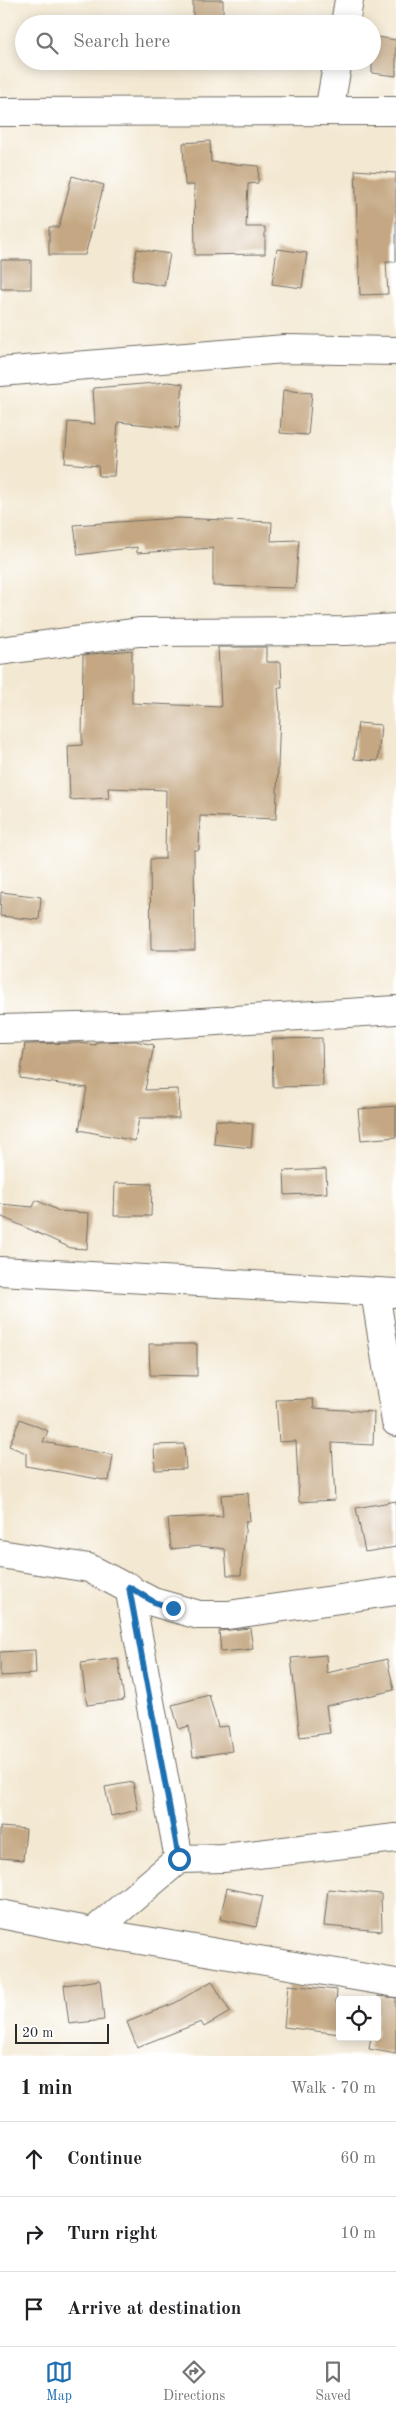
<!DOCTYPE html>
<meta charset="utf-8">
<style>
:root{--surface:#fff;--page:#f6f6f6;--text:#202124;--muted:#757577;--line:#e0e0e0;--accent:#1f6fb2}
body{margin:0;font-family:"Old Standard TT",serif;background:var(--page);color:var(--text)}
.controls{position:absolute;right:15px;bottom:15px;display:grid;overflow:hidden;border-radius:5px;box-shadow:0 2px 12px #0003}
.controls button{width:45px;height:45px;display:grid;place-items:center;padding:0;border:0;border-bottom:1px solid var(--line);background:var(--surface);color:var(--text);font:25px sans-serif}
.scale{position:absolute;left:15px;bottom:12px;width:94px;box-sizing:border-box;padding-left:5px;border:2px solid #2b2b2b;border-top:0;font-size:14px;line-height:18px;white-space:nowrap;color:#2b2b2b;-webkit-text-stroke:4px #fff;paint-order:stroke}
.stop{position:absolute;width:15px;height:15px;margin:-11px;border:4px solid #1f6fb2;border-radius:50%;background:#fff}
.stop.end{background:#1f6fb2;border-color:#fff;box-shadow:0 1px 5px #0008}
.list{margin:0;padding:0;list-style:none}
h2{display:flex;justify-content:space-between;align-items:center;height:65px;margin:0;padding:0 20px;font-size:21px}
h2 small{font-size:16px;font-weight:400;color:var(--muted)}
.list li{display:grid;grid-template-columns:32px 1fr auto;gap:15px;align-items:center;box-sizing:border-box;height:75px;padding:0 20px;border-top:1px solid var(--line)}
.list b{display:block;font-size:19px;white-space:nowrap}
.list em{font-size:16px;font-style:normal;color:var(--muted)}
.icon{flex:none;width:28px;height:28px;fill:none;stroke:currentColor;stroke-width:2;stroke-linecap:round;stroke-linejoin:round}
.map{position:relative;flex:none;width:396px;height:2056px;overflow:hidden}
.search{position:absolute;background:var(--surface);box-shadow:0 2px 12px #0003;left:15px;right:15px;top:15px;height:55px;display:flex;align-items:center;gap:12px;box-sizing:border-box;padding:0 18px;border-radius:28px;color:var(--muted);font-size:19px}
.sheet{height:290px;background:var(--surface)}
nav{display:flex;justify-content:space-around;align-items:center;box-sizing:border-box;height:70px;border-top:1px solid var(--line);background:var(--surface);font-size:14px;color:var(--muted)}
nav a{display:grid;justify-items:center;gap:2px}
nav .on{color:var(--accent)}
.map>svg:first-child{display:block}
.building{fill:#c5a883}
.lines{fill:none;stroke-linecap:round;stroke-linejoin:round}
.minor-casing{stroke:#716d65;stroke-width:30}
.minor{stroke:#fff;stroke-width:28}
.route{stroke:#1f6fb2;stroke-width:6}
</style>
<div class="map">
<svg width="396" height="2056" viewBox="0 0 396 2056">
<rect width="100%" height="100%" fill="#fff"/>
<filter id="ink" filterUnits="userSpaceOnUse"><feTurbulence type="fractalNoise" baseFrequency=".02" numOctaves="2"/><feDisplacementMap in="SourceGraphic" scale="10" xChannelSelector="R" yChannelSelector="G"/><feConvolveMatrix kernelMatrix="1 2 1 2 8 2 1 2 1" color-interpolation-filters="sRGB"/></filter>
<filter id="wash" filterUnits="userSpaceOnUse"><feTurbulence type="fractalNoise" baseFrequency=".0096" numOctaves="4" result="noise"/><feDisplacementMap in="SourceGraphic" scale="20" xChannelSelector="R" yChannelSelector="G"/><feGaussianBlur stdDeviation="1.12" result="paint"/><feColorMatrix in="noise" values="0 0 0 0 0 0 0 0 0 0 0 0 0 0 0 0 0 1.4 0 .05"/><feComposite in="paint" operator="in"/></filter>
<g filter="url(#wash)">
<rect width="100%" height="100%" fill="#f3e8d1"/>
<g id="blocks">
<path class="building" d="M 193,0 L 223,0 L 223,24 L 193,24 Z
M 372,36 L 396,40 L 396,76 L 372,73 Z
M 210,141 L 211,162 L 259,166 L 258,183 L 248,184 L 246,227 L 265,227 L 265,254 L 195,255 L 194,185 L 185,185 L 183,143 Z
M 355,170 L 396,173 L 396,262 L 386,262 L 388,294 L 360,295 Z
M 72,176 L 104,185 L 85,255 L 49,255 L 49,227 L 59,227 Z
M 137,249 L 170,254 L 164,286 L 132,280 Z
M 277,249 L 307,253 L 302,288 L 272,284 Z
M 1,260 L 31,260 L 31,289 L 1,289 Z
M 168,382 L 183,384 L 179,428 L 118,422 L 114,476 L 99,476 L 98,466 L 65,463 L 68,422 L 95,424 L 93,388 Z
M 283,390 L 312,393 L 308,435 L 280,433 Z
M 177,518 L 272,522 L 271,541 L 299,540 L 295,588 L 213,586 L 213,548 L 137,553 L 137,547 L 78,555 L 74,525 Z
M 218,647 L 266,647 L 266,662 L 281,662 L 282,688 L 278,688 L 280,714 L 276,819 L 200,816 L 199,850 L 194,850 L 195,950 L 151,950 L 150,859 L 165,859 L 166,790 L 108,788 L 109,798 L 70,800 L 68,746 L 82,745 L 83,655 L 132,650 L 132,703 L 221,707 Z
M 358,723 L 381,725 L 378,761 L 354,759 Z
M 1,892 L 41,897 L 39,920 L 0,916 Z
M 322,1038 L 323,1086 L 273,1087 L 272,1039 Z
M 135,1041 L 154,1045 L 145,1090 L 178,1089 L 179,1118 L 139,1118 L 135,1141 L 79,1130 L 87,1088 L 20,1078 L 25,1044 L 79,1043 L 96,1045 L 96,1042 Z
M 396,1106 L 396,1137 L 361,1140 L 358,1109 Z
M 216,1120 L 253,1124 L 251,1148 L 214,1144 Z
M 326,1169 L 327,1193 L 285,1195 L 284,1171 Z
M 115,1183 L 152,1184 L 151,1216 L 114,1216 Z
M 36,1200 L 59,1211 L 89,1213 L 87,1249 L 71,1248 L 0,1216 L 0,1204 L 33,1207 Z
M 149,1344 L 197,1344 L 197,1376 L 150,1375 Z
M 313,1399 L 314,1408 L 374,1412 L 373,1445 L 332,1443 L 335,1500 L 299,1502 L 296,1441 L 279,1442 L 276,1400 Z
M 20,1419 L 48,1431 L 43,1442 L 113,1455 L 109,1481 L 26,1466 L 26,1453 L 9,1446 Z
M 184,1444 L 186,1469 L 155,1470 L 154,1445 Z
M 248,1493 L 250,1521 L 246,1521 L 241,1575 L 227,1575 L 225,1549 L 200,1546 L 171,1549 L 168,1519 L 223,1516 L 221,1495 Z
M 396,1501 L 396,1547 L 365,1552 L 356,1508 Z
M 250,1628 L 253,1649 L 221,1652 L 219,1631 Z
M 35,1650 L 36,1674 L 0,1676 L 0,1652 Z
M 326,1655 L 327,1673 L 387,1659 L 394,1690 L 326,1706 L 330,1733 L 300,1737 L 291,1658 Z
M 118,1658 L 124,1700 L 87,1705 L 81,1663 Z
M 209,1695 L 218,1727 L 228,1726 L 232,1751 L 193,1757 L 189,1726 L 179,1729 L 172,1705 Z
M 133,1782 L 138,1810 L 111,1816 L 105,1787 Z
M 0,1827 L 26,1829 L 23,1860 L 0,1858 Z
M 227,1888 L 263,1896 L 256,1927 L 220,1919 Z
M 328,1889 L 381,1894 L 382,1931 L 324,1926 Z
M 100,1980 L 104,2020 L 69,2024 L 64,1985 Z
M 212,1981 L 230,2012 L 204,2027 L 201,2022 L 137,2047 L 127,2022 L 175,2003 Z
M 288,1985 L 337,1990 L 336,2003 L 340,2003 L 340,2034 L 284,2027 Z
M 378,1996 L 396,1998 L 396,2054 L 369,2049 L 371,2037 L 377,2037 Z"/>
</g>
</g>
<g filter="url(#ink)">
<use href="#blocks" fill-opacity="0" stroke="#716d65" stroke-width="1"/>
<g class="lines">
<defs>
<path id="minor" d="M 345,24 L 349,0
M 329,111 L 338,61
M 0,112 L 396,111
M 0,372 L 285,349 L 396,351
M 0,651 L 139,632 L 346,631 L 396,628
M 0,1029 L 153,1025 L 396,1010
M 0,1271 L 396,1293
M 375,1292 L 396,1422
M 0,1554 L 89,1568 L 153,1602 L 199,1615 L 228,1615 L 396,1591
M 129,1587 L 179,1859
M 0,1914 L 93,1932 L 396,1983
M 93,1932 L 179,1859 L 223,1858 L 396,1838"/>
</defs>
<use href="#minor" class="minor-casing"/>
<use href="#minor" class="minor"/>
</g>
</g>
<g class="lines" filter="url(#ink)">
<path class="route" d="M 173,1608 L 154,1602 L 129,1587 L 179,1859"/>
</g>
</svg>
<div class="controls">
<button><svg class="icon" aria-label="locate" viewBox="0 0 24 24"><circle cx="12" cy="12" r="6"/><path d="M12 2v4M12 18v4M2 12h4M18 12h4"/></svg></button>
</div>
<div class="scale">20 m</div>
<div class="stop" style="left:179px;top:1859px"></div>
<div class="stop end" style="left:173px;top:1608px"></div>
<div class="search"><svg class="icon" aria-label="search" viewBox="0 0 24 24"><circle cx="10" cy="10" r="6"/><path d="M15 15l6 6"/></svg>Search here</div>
</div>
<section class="sheet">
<h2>1 min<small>Walk · 70 m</small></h2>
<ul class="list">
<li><svg class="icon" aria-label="ahead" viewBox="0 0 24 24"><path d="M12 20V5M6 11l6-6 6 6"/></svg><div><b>Continue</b></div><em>60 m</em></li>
<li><svg class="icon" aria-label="right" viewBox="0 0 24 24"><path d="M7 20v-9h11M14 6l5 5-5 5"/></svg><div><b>Turn right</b></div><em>10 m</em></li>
<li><svg class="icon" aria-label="arrive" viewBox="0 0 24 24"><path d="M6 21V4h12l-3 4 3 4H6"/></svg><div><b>Arrive at destination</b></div></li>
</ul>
</section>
<nav>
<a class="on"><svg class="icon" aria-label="map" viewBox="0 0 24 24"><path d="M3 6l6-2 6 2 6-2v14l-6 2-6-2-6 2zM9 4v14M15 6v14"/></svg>Map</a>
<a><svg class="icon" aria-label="directions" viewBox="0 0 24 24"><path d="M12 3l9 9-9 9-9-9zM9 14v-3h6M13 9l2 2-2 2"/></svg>Directions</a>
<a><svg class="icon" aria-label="saved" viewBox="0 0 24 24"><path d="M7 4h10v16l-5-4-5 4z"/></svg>Saved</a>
</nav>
